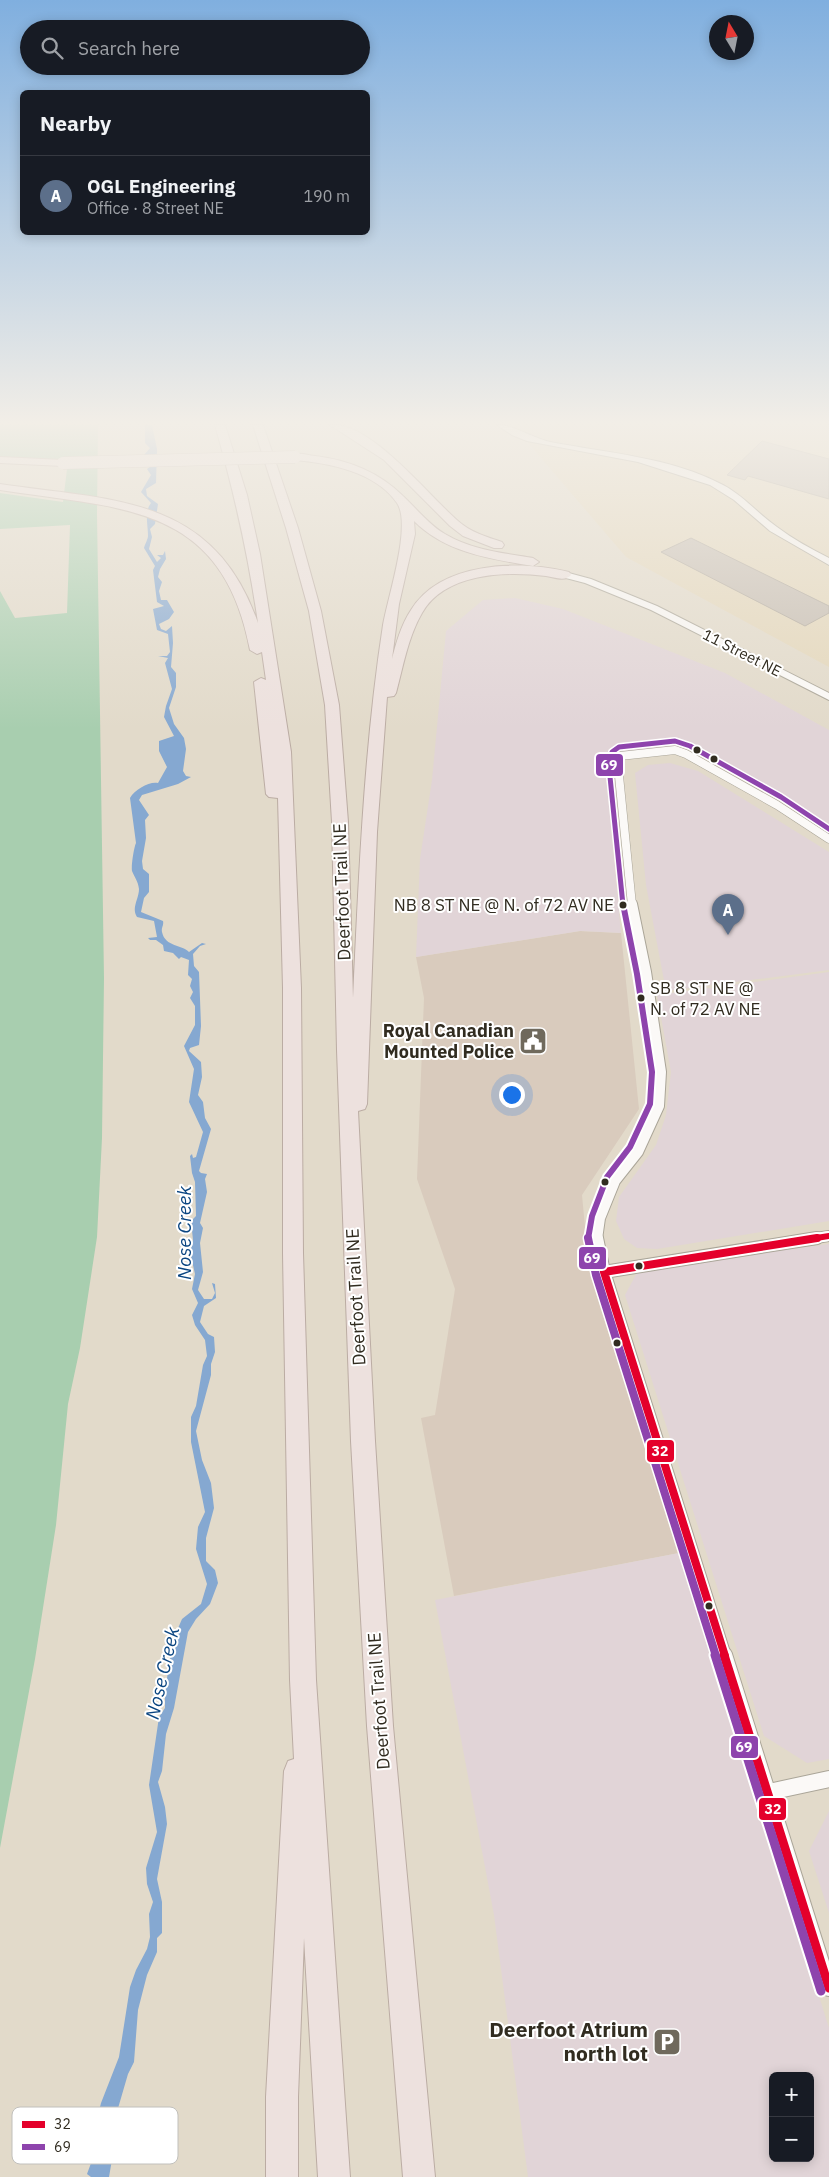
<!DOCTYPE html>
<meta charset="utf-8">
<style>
:root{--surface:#171b24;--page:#20242c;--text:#f1f3f6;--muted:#9ea1a6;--line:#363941;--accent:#0f766e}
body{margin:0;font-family:"IBM Plex Sans",sans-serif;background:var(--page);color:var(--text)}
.controls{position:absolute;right:15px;bottom:15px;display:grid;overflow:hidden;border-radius:8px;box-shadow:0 2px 12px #0003}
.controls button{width:45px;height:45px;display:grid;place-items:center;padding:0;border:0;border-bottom:1px solid var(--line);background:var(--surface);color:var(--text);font:25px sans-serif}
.compass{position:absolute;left:709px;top:15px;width:45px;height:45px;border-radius:50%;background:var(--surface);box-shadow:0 2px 12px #0003;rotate:350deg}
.you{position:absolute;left:511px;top:1094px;width:18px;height:18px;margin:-12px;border:4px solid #fff;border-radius:50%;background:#1a73e8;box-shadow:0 0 0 8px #1a73e833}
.badge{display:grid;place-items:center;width:32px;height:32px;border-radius:50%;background:var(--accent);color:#fff;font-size:16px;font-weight:700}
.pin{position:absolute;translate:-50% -41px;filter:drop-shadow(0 1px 2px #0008)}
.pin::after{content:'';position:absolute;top:26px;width:18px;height:15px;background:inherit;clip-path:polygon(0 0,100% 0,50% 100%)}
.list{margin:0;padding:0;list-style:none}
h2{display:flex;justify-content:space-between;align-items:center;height:65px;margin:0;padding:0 20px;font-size:21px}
h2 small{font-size:16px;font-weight:400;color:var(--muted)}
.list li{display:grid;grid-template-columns:32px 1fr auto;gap:15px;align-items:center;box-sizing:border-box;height:80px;padding:0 20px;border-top:1px solid var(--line)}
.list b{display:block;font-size:19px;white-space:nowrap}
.list p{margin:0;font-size:16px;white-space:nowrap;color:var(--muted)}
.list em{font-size:16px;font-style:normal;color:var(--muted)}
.icon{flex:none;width:28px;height:28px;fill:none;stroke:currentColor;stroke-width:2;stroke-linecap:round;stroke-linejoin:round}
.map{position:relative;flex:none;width:829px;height:2177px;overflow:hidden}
.search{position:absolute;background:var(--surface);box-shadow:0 2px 12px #0003;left:20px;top:20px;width:350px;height:55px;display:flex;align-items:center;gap:12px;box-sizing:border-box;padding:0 18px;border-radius:28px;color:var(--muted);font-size:19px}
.panel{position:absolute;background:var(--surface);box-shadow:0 2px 12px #0003;left:20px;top:90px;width:350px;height:145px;border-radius:8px}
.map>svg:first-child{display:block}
.commercial{fill:#d9cbbd}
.industrial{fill:#e1d4d7;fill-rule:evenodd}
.built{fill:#e4d7bb}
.green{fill:#a8ceaf}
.water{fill:#85a8d1}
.building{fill:#c6bdb2;stroke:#b1a99d}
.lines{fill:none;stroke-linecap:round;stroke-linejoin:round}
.street-far3-casing{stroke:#aaa598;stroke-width:9}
.street-far2-casing{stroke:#aaa598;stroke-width:12}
.street-far1-casing{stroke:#aaa598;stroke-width:14}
.street-casing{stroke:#aaa598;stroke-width:18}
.secondary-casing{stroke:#aaa598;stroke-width:2}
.highway-casing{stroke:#bbaca3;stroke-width:2}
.street-far3{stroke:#fbf9f7;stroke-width:8}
.street-far2{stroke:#fbf9f7;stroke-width:10}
.street-far1{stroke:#fbf9f7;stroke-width:12}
.street{stroke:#fbf9f7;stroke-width:16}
.secondary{fill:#fbf9f7;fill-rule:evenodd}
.highway{fill:#ede1de;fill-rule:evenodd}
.highway-bridge-casing{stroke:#bbaca3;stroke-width:13;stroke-linecap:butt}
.highway-bridge{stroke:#ede1de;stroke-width:12}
.bus-1-far2-casing{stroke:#fff;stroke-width:10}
.bus-1-far1-casing{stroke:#fff;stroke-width:11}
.bus-1-casing{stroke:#fff;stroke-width:13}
.bus-2-far3-casing{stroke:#fff;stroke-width:8}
.bus-2-far2-casing{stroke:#fff;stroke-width:10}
.bus-2-far1-casing{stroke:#fff;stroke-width:11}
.bus-2-casing{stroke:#fff;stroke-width:13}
.bus-1-far2{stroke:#e4002b;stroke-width:6}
.bus-1-far1{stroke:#e4002b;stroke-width:8}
.bus-1{stroke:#e4002b;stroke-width:9}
.bus-2-far3{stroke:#8e44ad;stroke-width:5}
.bus-2-far2{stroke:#8e44ad;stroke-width:6}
.bus-2-far1{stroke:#8e44ad;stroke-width:8}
.bus-2{stroke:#8e44ad;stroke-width:9}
.bus-dot{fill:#312c20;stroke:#fff;stroke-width:2}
.labels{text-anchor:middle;stroke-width:4;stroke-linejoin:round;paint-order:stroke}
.far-street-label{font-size:15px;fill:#312c20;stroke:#fff}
.bus-label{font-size:17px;fill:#312c20;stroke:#fff;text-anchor:end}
.street-label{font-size:18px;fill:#312c20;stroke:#fff}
.poi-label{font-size:18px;font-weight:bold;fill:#312c20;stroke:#fff;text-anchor:end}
.water-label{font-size:19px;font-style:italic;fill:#0a4581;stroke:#fff}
.near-poi-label{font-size:21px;font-weight:bold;fill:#312c20;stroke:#fff;text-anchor:end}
.key{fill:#fff;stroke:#c1c0bc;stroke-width:1}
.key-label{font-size:14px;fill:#312c20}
.line-badge{stroke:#fff;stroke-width:2}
.badge-label{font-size:14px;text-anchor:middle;font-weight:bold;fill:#fff}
</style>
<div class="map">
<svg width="829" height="2177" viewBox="0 0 829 2177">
<rect width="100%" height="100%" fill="#e2daca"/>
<path class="commercial" d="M 580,931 L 621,933 L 639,1109 L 582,1195 L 589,1269 L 679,1553 L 454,1596 L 421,1418 L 435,1415 L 455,1289 L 417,1179 L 424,998 L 416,957 Z"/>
<path class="industrial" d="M 515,598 L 563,609 L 725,673 L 829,730 L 829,829 L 777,796 L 689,747 L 617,752 L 605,761 L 621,933 L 580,931 L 416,957 L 420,859 L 432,780 L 446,631 L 483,600 Z
M 670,763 L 698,771 L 829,852 L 829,970 L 666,991 L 646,885 L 635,773 L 648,765 Z
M 829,972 L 829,1221 L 657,1249 L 637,1248 L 624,1239 L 616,1221 L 619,1197 L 656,1145 L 666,1115 L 671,1072 L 657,995 Z
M 829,1244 L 829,1759 L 807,1763 L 764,1736 L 625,1295 L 639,1269 Z
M 679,1553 L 829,2028 L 829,2177 L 528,2177 L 494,1915 L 435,1600 ZM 773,2076 L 810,2076 L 810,2158 L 773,2158 Z
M 829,1811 L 829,1913 L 809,1851 Z"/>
<path class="built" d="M 503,425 L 829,425 L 829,667 L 626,557 L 523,437 Z"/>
<path class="green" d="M 0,425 L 98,425 L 97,514 L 104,978 L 102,1138 L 97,1237 L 80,1348 L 68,1404 L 56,1525 L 35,1659 L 0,1848 L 0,591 L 15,618 L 67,613 L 70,525 L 0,529 L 0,493 L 63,502 L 68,461 L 0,457 Z"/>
<path class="water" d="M 145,425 L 152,425 L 157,449 L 156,483 L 146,489 L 147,496 L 158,504 L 155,524 L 150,529 L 152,537 L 149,549 L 157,562 L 161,558 L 157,555 L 163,555 L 165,551 L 166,559 L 160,569 L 158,577 L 162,582 L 159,591 L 161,600 L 167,600 L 174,612 L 169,619 L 159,624 L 161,629 L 166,631 L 172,626 L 173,643 L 171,667 L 176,673 L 176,687 L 169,708 L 174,724 L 184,738 L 186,749 L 183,771 L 186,776 L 191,777 L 178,784 L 142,795 L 139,800 L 149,815 L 145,820 L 146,838 L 142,861 L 143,869 L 149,874 L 149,892 L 144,898 L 141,912 L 163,921 C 164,926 161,927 162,932 C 165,947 183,945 189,952 L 202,943 L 206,944 L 200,946 L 193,954 L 194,966 L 199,972 L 201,1026 L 199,1045 L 190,1048 L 189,1051 L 201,1062 L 202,1077 L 198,1095 L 203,1102 L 205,1118 L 211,1129 L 199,1171 L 201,1173 L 207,1174 L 205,1179 L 207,1192 L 200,1223 L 203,1228 L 200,1243 L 203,1272 L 198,1290 L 204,1299 L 212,1299 L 215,1293 L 212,1283 L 215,1284 L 216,1298 L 204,1306 L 200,1322 L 208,1334 L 214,1337 L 215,1352 L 211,1364 L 211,1375 L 196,1431 L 202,1460 L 211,1483 L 214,1508 L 206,1538 L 206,1561 L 215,1570 L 218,1583 L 210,1604 L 196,1619 L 188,1632 L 174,1708 L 166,1734 L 162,1771 L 158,1782 L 165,1807 L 167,1824 L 157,1879 L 162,1902 L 162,1933 L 157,1938 L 157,1952 L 147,1975 L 138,2010 L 134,2062 L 128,2074 L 114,2122 L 114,2148 L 109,2177 L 91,2177 L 87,2174 L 94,2155 L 98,2134 L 96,2123 L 101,2103 L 119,2057 L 130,1987 L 136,1970 L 147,1949 L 150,1937 L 149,1914 L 153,1902 L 147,1884 L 146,1868 L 157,1832 L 149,1785 L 159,1717 L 165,1708 L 165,1691 L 173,1640 L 182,1619 L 201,1604 L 207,1584 L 196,1549 L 198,1527 L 205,1512 L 191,1442 L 191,1417 L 196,1406 L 203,1365 L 207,1356 L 205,1340 L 195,1325 L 192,1315 L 198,1303 L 192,1289 L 195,1274 L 190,1252 L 193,1240 L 191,1221 L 196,1216 L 195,1182 L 192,1173 L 190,1156 L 192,1154 L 193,1158 L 196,1157 L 203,1132 L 189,1102 L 194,1069 L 184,1046 L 195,1025 L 195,1006 L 190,998 L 193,992 L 190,986 L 192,979 L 188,975 L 189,960 L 181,957 L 179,959 L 173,953 L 164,951 L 163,945 L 156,940 L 150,940 L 148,938 L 157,937 L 154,921 L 137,917 C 131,908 139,899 139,889 C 138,881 135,878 132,871 C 131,866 134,847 136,843 L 130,798 C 135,789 150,781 158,783 L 167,767 L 159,751 L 159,741 L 174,736 L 164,717 L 166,706 L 172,689 L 165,663 L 168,658 L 158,656 L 167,656 L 170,652 L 168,634 L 157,630 L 153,609 L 164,606 L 157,602 L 153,570 L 155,566 L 144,548 C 145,544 148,539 148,536 C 148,525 144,512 151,503 L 141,492 L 151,475 L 147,469 L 150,467 L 144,455 L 150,448 L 145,443 Z"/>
<path class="building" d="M 762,441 L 829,459 L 829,499 L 748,476 L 745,480 L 727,475 Z
M 691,538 L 829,606 L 829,613 L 805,626 L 661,552 Z"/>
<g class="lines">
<defs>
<path id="street-far3" d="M 632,905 L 618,766 L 620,756 L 675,750 L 686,754 L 777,805 L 829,839"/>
<path id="street-far2" d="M 597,1239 L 600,1218 L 615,1181 L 638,1152 L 659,1106 L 661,1072 L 646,972 L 632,904
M 810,1239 L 829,1236"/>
<path id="street-far1" d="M 597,1238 L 604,1272 L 725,1656
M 604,1272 L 817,1238"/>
<path id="street" d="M 724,1655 L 829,1988
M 769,1792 L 829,1779"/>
<path id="secondary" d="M 497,425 C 509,423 535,439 550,442 C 608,453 670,457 723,485 C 744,496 758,514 777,527 C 793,539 811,549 829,558 L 829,565 L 770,531 L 734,500 L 710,485 L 638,462 L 527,441 L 512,435 Z
M 565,572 L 591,579 L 657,606 L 829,693 L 829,700 L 651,610 L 585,583 L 562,577 L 562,573 Z"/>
<path id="highway" d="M 215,425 L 225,425 L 247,495 L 260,554 L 291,752 L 301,988 L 303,1253 L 316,1680 L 350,2177 L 318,2177 L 304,1938 L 298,2097 L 298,2177 L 266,2177 L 266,2097 L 284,1771 L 288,1761 L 294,1759 L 290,1680 L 283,1253 L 283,988 L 278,798 L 269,797 L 266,794 L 254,682 L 261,678 L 266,680 L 262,652 L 257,654 L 250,650 C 222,503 122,509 0,490 L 0,484 C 114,501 213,495 258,623 C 248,553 234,492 215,425 Z
M 253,425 L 263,425 L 298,528 L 321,611 L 339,705 L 348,822 L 353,998 C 359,873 364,748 383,625 C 388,596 412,525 397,503 C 376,472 329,463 295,460 L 290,457 C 295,451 307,455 315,456 C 348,460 379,472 403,496 C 417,509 429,525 445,534 C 472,550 503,553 533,558 L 539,562 L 533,566 C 491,559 446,553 414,521 L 415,534 L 399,604 L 392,659 C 396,643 401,625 411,610 C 441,561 520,560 569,572 L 571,575 C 565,582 554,577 546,576 C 505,571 445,573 422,613 C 408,637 403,667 396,693 L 394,696 L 387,697 L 377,832 L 367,1104 L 365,1109 L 358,1111 L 375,1441 L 393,1726 L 435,2177 L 403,2177 L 367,1726 L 351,1441 L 337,1050 L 332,822 L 325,705 L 309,611 L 286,528 Z
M 330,425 C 369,420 429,496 458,521 C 470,532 487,537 502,542 L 504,545 L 502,548 L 494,548 L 463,536 L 450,526 L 384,460 Z
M 0,457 L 63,460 L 69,463 L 63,466 L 0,463 Z"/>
</defs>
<use href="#street-far3" class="street-far3-casing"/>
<use href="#street-far2" class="street-far2-casing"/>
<use href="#street-far1" class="street-far1-casing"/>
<use href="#street" class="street-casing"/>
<use href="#secondary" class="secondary-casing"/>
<use href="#highway" class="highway-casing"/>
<use href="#street-far3" class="street-far3"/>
<use href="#street-far2" class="street-far2"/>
<use href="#street-far1" class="street-far1"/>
<use href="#street" class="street"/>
<use href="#secondary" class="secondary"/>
<use href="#highway" class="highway"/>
<defs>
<path id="highway-bridge" d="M 63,463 L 295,457"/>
</defs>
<use href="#highway-bridge" class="highway-bridge-casing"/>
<use href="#highway-bridge" class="highway-bridge"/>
<defs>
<path id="bus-1-far2" d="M 810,1239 L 829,1236"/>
<path id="bus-1-far1" d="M 604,1272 L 725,1656
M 604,1272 L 817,1238"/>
<path id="bus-1" d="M 724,1655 L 829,1988"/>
<path id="bus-2-far3" d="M 623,905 L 609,767 L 612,752 L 619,747 L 675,741 L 690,746 L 781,797 L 829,829"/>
<path id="bus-2-far2" d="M 588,1239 L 592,1216 L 607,1177 L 630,1147 L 650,1104 L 652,1072 L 637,974 L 623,904"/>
<path id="bus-2-far1" d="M 588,1238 L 596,1275 L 716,1656"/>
<path id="bus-2" d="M 715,1655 L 821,1991"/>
</defs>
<use href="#bus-1-far2" class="bus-1-far2-casing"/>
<use href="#bus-1-far1" class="bus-1-far1-casing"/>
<use href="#bus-1" class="bus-1-casing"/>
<use href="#bus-2-far3" class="bus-2-far3-casing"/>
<use href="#bus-2-far2" class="bus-2-far2-casing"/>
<use href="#bus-2-far1" class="bus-2-far1-casing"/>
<use href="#bus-2" class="bus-2-casing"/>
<use href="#bus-1-far2" class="bus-1-far2"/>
<use href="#bus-1-far1" class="bus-1-far1"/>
<use href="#bus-1" class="bus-1"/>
<use href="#bus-2-far3" class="bus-2-far3"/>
<use href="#bus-2-far2" class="bus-2-far2"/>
<use href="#bus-2-far1" class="bus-2-far1"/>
<use href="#bus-2" class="bus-2"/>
</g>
<linearGradient id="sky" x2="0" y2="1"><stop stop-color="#80afdf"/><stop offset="0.58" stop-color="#f2eee7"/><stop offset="1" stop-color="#f2eee7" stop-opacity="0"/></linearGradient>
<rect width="829" height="729" fill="url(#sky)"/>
<defs>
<symbol id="civic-square" viewBox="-11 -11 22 22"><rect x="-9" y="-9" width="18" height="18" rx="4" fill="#6f695c" stroke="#fff"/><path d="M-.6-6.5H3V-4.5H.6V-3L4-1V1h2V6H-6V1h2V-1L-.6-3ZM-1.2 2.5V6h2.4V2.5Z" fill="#fff"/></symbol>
<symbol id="parking-square" viewBox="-11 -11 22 22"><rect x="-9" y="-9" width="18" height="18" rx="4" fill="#6f695c" stroke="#fff"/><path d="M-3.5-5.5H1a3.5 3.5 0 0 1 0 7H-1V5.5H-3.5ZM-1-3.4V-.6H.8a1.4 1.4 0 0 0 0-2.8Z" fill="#fff"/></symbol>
</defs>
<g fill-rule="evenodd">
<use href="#civic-square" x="517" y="1025" width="32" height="32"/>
<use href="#parking-square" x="651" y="2026" width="32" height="32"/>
</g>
<g class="bus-dot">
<circle cx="697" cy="750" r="4.5"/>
<circle cx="714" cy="759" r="4.5"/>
<circle cx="623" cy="905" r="4.5"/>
<circle cx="641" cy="998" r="4.5"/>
<circle cx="605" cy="1182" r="4.5"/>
<circle cx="639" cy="1266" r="4.5"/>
<circle cx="617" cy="1343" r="4.5"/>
<circle cx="709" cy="1606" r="4.5"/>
</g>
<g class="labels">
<g class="far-street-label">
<text transform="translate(742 653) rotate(27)" y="5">11 Street NE</text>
</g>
<g class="bus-label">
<text x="614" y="911">NB 8 ST NE @ N. of 72 AV NE</text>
<text x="650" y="994" text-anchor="start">SB 8 ST NE @<tspan x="650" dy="21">N. of 72 AV NE</tspan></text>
</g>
<g class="street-label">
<text transform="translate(342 892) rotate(-92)" y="6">Deerfoot Trail NE</text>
<text transform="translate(356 1297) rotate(-93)" y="6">Deerfoot Trail NE</text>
<text transform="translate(379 1701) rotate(-94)" y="6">Deerfoot Trail NE</text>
</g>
<g class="poi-label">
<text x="514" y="1037">Royal Canadian<tspan x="514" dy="21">Mounted Police</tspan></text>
</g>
<g class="water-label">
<text transform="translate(184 1233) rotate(-90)" y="7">Nose Creek</text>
<text transform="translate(162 1673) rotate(-77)" y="7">Nose Creek</text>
</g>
<g class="near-poi-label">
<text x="648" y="2037">Deerfoot Atrium<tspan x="648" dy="24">north lot</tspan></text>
</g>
</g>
<rect x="12" y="2107" width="166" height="57" rx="8" class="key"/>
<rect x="22" y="2121" width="23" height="7" fill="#e4002b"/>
<rect x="22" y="2144" width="23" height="6" fill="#8e44ad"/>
<g class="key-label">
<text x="54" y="2129">32</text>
<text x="54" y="2152">69</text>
</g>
<g class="line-badge">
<rect x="595" y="753" width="29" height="24" rx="5" fill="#8e44ad"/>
<rect x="578" y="1246" width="29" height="24" rx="5" fill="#8e44ad"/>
<rect x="646" y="1439" width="29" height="24" rx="5" fill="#e4002b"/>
<rect x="730" y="1735" width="29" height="24" rx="5" fill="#8e44ad"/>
<rect x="758" y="1797" width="29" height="24" rx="5" fill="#e4002b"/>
</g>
<g class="badge-label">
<text x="609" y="770">69</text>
<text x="592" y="1263">69</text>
<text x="660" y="1456">32</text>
<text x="744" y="1752">69</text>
<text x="773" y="1814">32</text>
</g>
</svg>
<div class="controls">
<button>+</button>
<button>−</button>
</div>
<svg class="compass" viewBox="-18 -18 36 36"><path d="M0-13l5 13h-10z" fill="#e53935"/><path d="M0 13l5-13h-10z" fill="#9ea1a6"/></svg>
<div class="you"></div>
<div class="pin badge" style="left:728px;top:935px;background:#5c6f8a">A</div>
<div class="search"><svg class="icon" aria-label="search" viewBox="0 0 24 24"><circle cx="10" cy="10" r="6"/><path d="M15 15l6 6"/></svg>Search here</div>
<section class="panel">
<h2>Nearby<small></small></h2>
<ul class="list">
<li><span class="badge" style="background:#5c6f8a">A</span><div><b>OGL Engineering</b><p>Office · 8 Street NE</p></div><em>190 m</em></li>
</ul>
</section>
</div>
